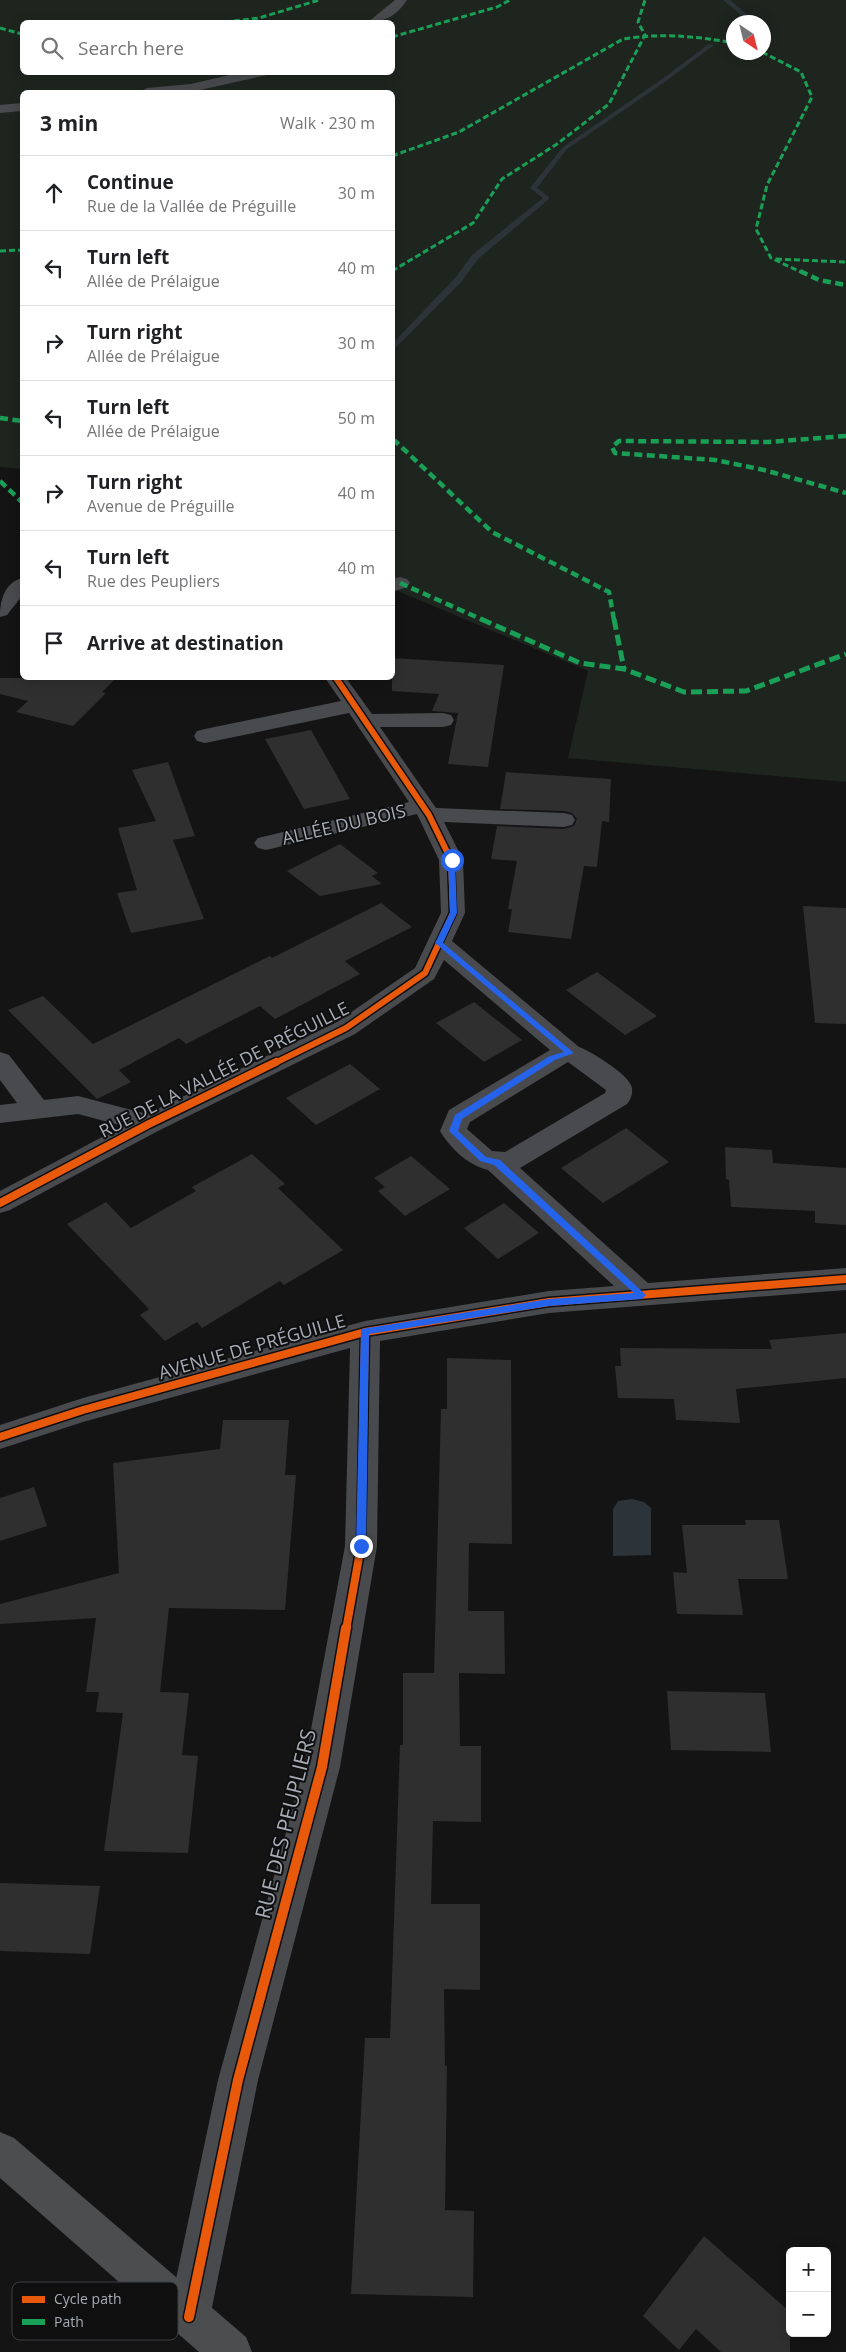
<!DOCTYPE html>
<meta charset="utf-8">
<style>
:root{--surface:#fff;--page:#f6f6f6;--text:#202124;--muted:#757577;--line:#e0e0e0}
body{margin:0;font-family:"Open Sans",sans-serif;background:var(--page);color:var(--text)}
.controls{position:absolute;right:15px;bottom:15px;display:grid;overflow:hidden;border-radius:8px;box-shadow:0 2px 12px #0003}
.controls button{width:45px;height:45px;display:grid;place-items:center;padding:0;border:0;border-bottom:1px solid var(--line);background:var(--surface);color:var(--text);font:25px sans-serif}
.compass{position:absolute;left:726px;top:15px;width:45px;height:45px;border-radius:50%;background:var(--surface);box-shadow:0 2px 12px #0003;rotate:145deg}
.stop{position:absolute;width:15px;height:15px;margin:-11px;border:4px solid #2563eb;border-radius:50%;background:#fff}
.stop.end{background:#2563eb;border-color:#fff;box-shadow:0 1px 5px #0008}
.list{margin:0;padding:0;list-style:none}
h2{display:flex;justify-content:space-between;align-items:center;height:65px;margin:0;padding:0 20px;font-size:21px}
h2 small{font-size:16px;font-weight:400;color:var(--muted)}
.list li{display:grid;grid-template-columns:32px 1fr auto;gap:15px;align-items:center;box-sizing:border-box;height:75px;padding:0 20px;border-top:1px solid var(--line)}
.list b{display:block;font-size:19px;white-space:nowrap}
.list p{margin:0;font-size:16px;white-space:nowrap;color:var(--muted)}
.list em{font-size:16px;font-style:normal;color:var(--muted)}
.icon{flex:none;width:28px;height:28px;fill:none;stroke:currentColor;stroke-width:2;stroke-linecap:round;stroke-linejoin:round}
.map{position:relative;flex:none;width:846px;height:2352px;overflow:hidden}
.search{position:absolute;background:var(--surface);box-shadow:0 2px 12px #0003;left:20px;top:20px;width:375px;height:55px;display:flex;align-items:center;gap:12px;box-sizing:border-box;padding:0 18px;border-radius:8px;color:var(--muted);font-size:19px}
.panel{position:absolute;background:var(--surface);box-shadow:0 2px 12px #0003;left:20px;top:90px;width:375px;height:590px;border-radius:8px}
.map>svg:first-child{display:block}
.green{fill:#1e251f;fill-rule:evenodd}
.water{fill:#2c3439}
.lines{fill:none;stroke-linecap:round;stroke-linejoin:round}
.stream{fill:#2c3439;fill-rule:evenodd}
.building{fill:#2f2f30}
.minor{fill:#494a4d;fill-rule:evenodd}
.major{fill:#4b4d4f;fill-rule:evenodd}
.quiet-far2{stroke:#1a9f57;stroke-width:3;stroke-dasharray:6 3;stroke-linecap:butt}
.quiet-far1{stroke:#1a9f57;stroke-width:4.5;stroke-dasharray:8 4.5;stroke-linecap:butt}
.quiet{stroke:#1a9f57;stroke-width:5;stroke-dasharray:11 5;stroke-linecap:butt}
.cycleway-far2-casing{stroke:#0f0f10;stroke-width:9}
.cycleway-far1-casing{stroke:#0f0f10;stroke-width:11}
.cycleway-casing{stroke:#0f0f10;stroke-width:13}
.cycleway-far2{stroke:#e8590c;stroke-width:6}
.cycleway-far1{stroke:#e8590c;stroke-width:8}
.cycleway{stroke:#e8590c;stroke-width:10}
.route{fill:#2563eb}
.labels{text-anchor:middle;stroke-width:4;stroke-linejoin:round;paint-order:stroke}
.street-label{font-size:18px;fill:#a6abb5;stroke:#0f0f10}
.near-street-label{font-size:21px;fill:#a6abb5;stroke:#0f0f10}
.key{fill:#0f0f10;stroke:#3c3e42;stroke-width:1}
.key-label{font-size:14px;fill:#a6abb5}
</style>
<div class="map">
<svg width="846" height="2352" viewBox="0 0 846 2352">
<rect width="100%" height="100%" fill="#141415"/>
<path class="green" d="M 0,0 L 846,0 L 846,782 L 568,758 L 588,671 L 393,589 L 392,92 L 22,92 L 22,469 L 0,467 ZM 22,22 L 392,22 L 392,72 L 22,72 ZM 734,22 L 764,22 L 764,52 L 734,52 Z"/>
<path class="water" d="M 632,1499 L 644,1502 L 651,1508 L 651,1555 L 613,1556 L 613,1509 L 618,1501 Z"/>
<g class="lines">
<path class="stream" d="M 723,0 L 730,0 L 754,20 L 744,22 L 747,20 Z
M 734,32 L 734,36 L 727,39 L 724,37 Z
M 709,44 L 714,45 L 662,84 L 567,149 L 537,188 L 549,197 L 549,199 L 478,259 L 462,281 L 392,351 L 392,344 L 456,277 L 472,255 L 543,198 L 530,188 L 563,147 L 658,82 Z"/>
</g>
<path class="building" d="M 392,658 L 504,665 L 488,767 L 448,764 L 458,713 L 432,711 L 439,694 L 392,691 Z
M 0,678 L 116,678 L 102,692 L 106,693 L 73,726 L 16,712 L 28,701 L 0,694 Z
M 311,730 L 350,799 L 304,809 L 265,739 Z
M 168,762 L 195,836 L 173,840 L 204,919 L 131,933 L 117,893 L 137,890 L 118,828 L 156,821 L 132,770 Z
M 506,772 L 611,779 L 609,822 L 602,821 L 597,867 L 584,866 L 571,939 L 508,932 L 512,909 L 508,909 L 517,861 L 491,859 L 497,826 L 564,829 L 574,826 L 577,819 L 572,813 L 564,811 L 500,809 Z
M 340,844 L 378,873 L 372,876 L 382,884 L 320,896 L 287,871 Z
M 381,903 L 412,927 L 345,961 L 360,974 L 275,1019 L 260,1006 L 186,1044 L 179,1038 L 119,1070 L 131,1082 L 97,1099 L 8,1010 L 43,996 L 93,1044 L 270,956 L 272,958 Z
M 803,906 L 846,908 L 846,1024 L 815,1023 Z
M 597,972 L 657,1016 L 625,1035 L 566,990 Z
M 474,1002 L 522,1040 L 484,1062 L 436,1023 Z
M 350,1064 L 380,1089 L 316,1125 L 286,1098 Z
M 626,1128 L 669,1162 L 603,1203 L 561,1168 Z
M 725,1147 L 772,1150 L 773,1163 L 846,1168 L 846,1225 L 815,1223 L 815,1211 L 731,1207 L 729,1180 L 726,1179 Z
M 252,1154 L 285,1184 L 278,1188 L 343,1250 L 284,1285 L 280,1281 L 202,1328 L 197,1322 L 165,1341 L 140,1315 L 149,1309 L 67,1224 L 106,1202 L 131,1228 L 196,1191 L 192,1187 Z
M 411,1156 L 450,1189 L 405,1216 L 378,1191 L 385,1187 L 374,1178 Z
M 504,1203 L 539,1233 L 498,1259 L 464,1228 Z
M 846,1333 L 846,1378 L 736,1389 L 740,1423 L 676,1420 L 674,1399 L 618,1398 L 615,1366 L 621,1366 L 620,1348 L 772,1349 L 769,1340 Z
M 447,1358 L 511,1360 L 512,1544 L 469,1543 L 468,1611 L 504,1611 L 505,1674 L 459,1673 L 460,1746 L 481,1746 L 481,1822 L 433,1821 L 431,1904 L 480,1904 L 480,1990 L 444,1989 L 445,2066 L 447,2066 L 445,2210 L 474,2211 L 473,2297 L 351,2294 L 365,2038 L 390,2038 L 400,1745 L 403,1745 L 403,1673 L 434,1673 L 441,1409 L 447,1409 Z
M 223,1420 L 289,1420 L 285,1475 L 296,1475 L 285,1610 L 169,1608 L 160,1692 L 189,1693 L 182,1755 L 198,1756 L 188,1853 L 104,1851 L 123,1713 L 96,1712 L 99,1692 L 86,1692 L 96,1618 L 0,1624 L 0,1604 L 119,1573 L 113,1463 L 220,1449 Z
M 34,1487 L 47,1526 L 0,1541 L 0,1498 Z
M 745,1520 L 779,1520 L 788,1579 L 738,1579 L 743,1615 L 677,1614 L 673,1572 L 687,1573 L 682,1525 L 746,1525 Z
M 667,1691 L 765,1693 L 771,1752 L 671,1750 Z
M 0,1883 L 100,1886 L 90,1954 L 0,1951 Z
M 704,2236 L 790,2312 L 790,2352 L 721,2352 L 696,2329 L 679,2350 L 643,2316 Z"/>
<g class="lines">
<path class="minor" d="M 395,0 L 407,0 C 397,15 386,22 368,22 Z
M 242,72 L 268,72 L 267,75 L 191,92 L 140,92 L 147,88 L 191,84 Z
M 22,103 L 22,111 L 0,113 L 0,105 Z
M 400,577 L 407,579 L 410,583 L 407,587 L 392,592 L 392,579 Z
M 22,578 L 22,596 L 7,615 L 0,617 C 0,601 4,583 22,578 Z
M 325,678 L 346,678 L 372,714 L 443,713 L 451,715 L 454,720 L 451,725 L 443,727 L 380,727 L 436,808 L 564,813 L 572,815 L 575,820 L 572,825 L 564,827 L 444,822 L 463,860 L 465,913 L 452,941 L 579,1047 C 592,1052 626,1073 631,1085 C 634,1092 631,1099 627,1104 L 520,1168 L 648,1283 L 846,1268 L 846,1290 L 549,1313 L 380,1341 L 377,1546 L 340,1767 L 258,2080 L 210,2317 L 204,2332 L 189,2338 L 174,2332 L 168,2317 L 218,2080 L 304,1767 L 345,1546 L 350,1348 L 83,1422 L 0,1449 L 0,1425 L 83,1398 L 365,1321 L 549,1291 L 614,1286 L 488,1170 C 469,1166 450,1148 440,1131 L 449,1110 L 550,1050 L 444,960 L 434,979 L 355,1034 L 158,1131 L 10,1210 L 0,1213 L 0,1191 L 123,1126 L 78,1114 L 0,1123 L 0,1105 L 17,1103 L 0,1080 L 0,1052 L 9,1055 L 44,1100 L 78,1096 L 147,1114 L 337,1022 L 415,968 L 441,913 L 439,860 L 417,814 L 266,850 L 258,848 L 254,843 L 258,838 L 409,802 L 349,713 L 205,743 L 197,741 L 194,736 L 197,731 L 205,729 L 341,701 ZM 568,1062 L 606,1090 L 605,1093 L 505,1152 L 492,1151 L 467,1129 L 470,1122 Z"/>
<path class="major" d="M 0,2132 L 14,2138 L 246,2337 L 252,2352 L 199,2352 L 0,2178 Z"/>
<path class="quiet-far2" d="M 225,22 L 259,18 L 319,0
M 0,28 L 22,34
M 392,37 L 497,7 L 510,0
M 762,52 L 801,72 L 812,97 L 767,185 L 756,229 L 771,258 L 803,273
M 392,156 L 459,132 L 623,39 C 661,33 696,36 734,43
M 0,251 L 22,250
M 776,259 L 846,262
M 392,271 L 473,223 L 502,179 L 557,144 L 609,104 L 645,35 L 638,22 L 645,0"/>
<path class="quiet-far1" d="M 800,271 L 819,280 L 846,285
M 0,418 L 22,421
M 846,436 L 768,442 L 619,441 L 612,447 L 615,453 L 715,460 L 764,470 L 846,493
M 392,441 L 395,441 L 492,532 L 609,592 L 614,620
M 0,481 L 22,502
M 400,583 L 483,620"/>
<path class="quiet" d="M 481,619 L 580,663 L 624,669 L 684,692 L 746,691 L 846,654
M 614,619 L 624,669"/>
<defs>
<path id="cycleway-far2" d="M 273,1064 L 346,1028 L 425,973 L 453,913 L 451,860 L 429,815 L 336,678"/>
<path id="cycleway-far1" d="M 0,1203 L 149,1124 L 276,1062
M 0,1437 L 83,1410 L 365,1332 L 549,1302 L 846,1279
M 346,1630 L 361,1546 L 365,1332"/>
<path id="cycleway" d="M 189,2317 L 238,2080 L 322,1767 L 346,1628"/>
</defs>
<use href="#cycleway-far2" class="cycleway-far2-casing"/>
<use href="#cycleway-far1" class="cycleway-far1-casing"/>
<use href="#cycleway" class="cycleway-casing"/>
<use href="#cycleway-far2" class="cycleway-far2"/>
<use href="#cycleway-far1" class="cycleway-far1"/>
<use href="#cycleway" class="cycleway"/>
</g>
<path class="route" d="M 452,858 L 455,860 L 457,913 L 443,943 L 574,1053 L 555,1060 L 462,1119 L 458,1131 L 486,1157 L 500,1160 L 646,1295 L 642,1299 L 549,1306 L 369,1334 L 366,1546 L 361,1550 L 356,1546 L 361,1329 L 549,1299 L 634,1293 L 494,1165 L 480,1161 L 449,1131 L 455,1115 L 550,1056 L 564,1052 L 435,943 L 450,913 L 448,860 Z"/>
<g class="labels">
<g class="street-label">
<text transform="translate(344 825) rotate(-13)" y="6">ALLÉE DU BOIS</text>
<text transform="translate(224 1070) rotate(-27)" y="6">RUE DE LA VALLÉE DE PRÉGUILLE</text>
<text transform="translate(252 1347) rotate(-16)" y="6">AVENUE DE PRÉGUILLE</text>
</g>
<g class="near-street-label">
<text transform="translate(286 1824) rotate(-76)" y="7">RUE DES PEUPLIERS</text>
</g>
</g>
<rect x="12" y="2282" width="166" height="58" rx="8" class="key"/>
<rect x="22" y="2296" width="23" height="7" fill="#e8590c"/>
<rect x="22" y="2319" width="23" height="6" fill="#1a9f57"/>
<g class="key-label">
<text x="54" y="2304">Cycle path</text>
<text x="54" y="2327">Path</text>
</g>
</svg>
<div class="controls">
<button>+</button>
<button>−</button>
</div>
<svg class="compass" viewBox="-18 -18 36 36"><path d="M0-13l5 13h-10z" fill="#e53935"/><path d="M0 13l5-13h-10z" fill="#757577"/></svg>
<div class="stop" style="left:452px;top:860px"></div>
<div class="stop end" style="left:361px;top:1546px"></div>
<div class="search"><svg class="icon" aria-label="search" viewBox="0 0 24 24"><circle cx="10" cy="10" r="6"/><path d="M15 15l6 6"/></svg>Search here</div>
<section class="panel">
<h2>3 min<small>Walk · 230 m</small></h2>
<ul class="list">
<li><svg class="icon" aria-label="ahead" viewBox="0 0 24 24"><path d="M12 20V5M6 11l6-6 6 6"/></svg><div><b>Continue</b><p>Rue de la Vallée de Préguille</p></div><em>30 m</em></li>
<li><svg class="icon" aria-label="left" viewBox="0 0 24 24"><path d="M17 20v-9H6M10 6l-5 5 5 5"/></svg><div><b>Turn left</b><p>Allée de Prélaigue</p></div><em>40 m</em></li>
<li><svg class="icon" aria-label="right" viewBox="0 0 24 24"><path d="M7 20v-9h11M14 6l5 5-5 5"/></svg><div><b>Turn right</b><p>Allée de Prélaigue</p></div><em>30 m</em></li>
<li><svg class="icon" aria-label="left" viewBox="0 0 24 24"><path d="M17 20v-9H6M10 6l-5 5 5 5"/></svg><div><b>Turn left</b><p>Allée de Prélaigue</p></div><em>50 m</em></li>
<li><svg class="icon" aria-label="right" viewBox="0 0 24 24"><path d="M7 20v-9h11M14 6l5 5-5 5"/></svg><div><b>Turn right</b><p>Avenue de Préguille</p></div><em>40 m</em></li>
<li><svg class="icon" aria-label="left" viewBox="0 0 24 24"><path d="M17 20v-9H6M10 6l-5 5 5 5"/></svg><div><b>Turn left</b><p>Rue des Peupliers</p></div><em>40 m</em></li>
<li><svg class="icon" aria-label="arrive" viewBox="0 0 24 24"><path d="M6 21V4h12l-3 4 3 4H6"/></svg><div><b>Arrive at destination</b></div></li>
</ul>
</section>
</div>
